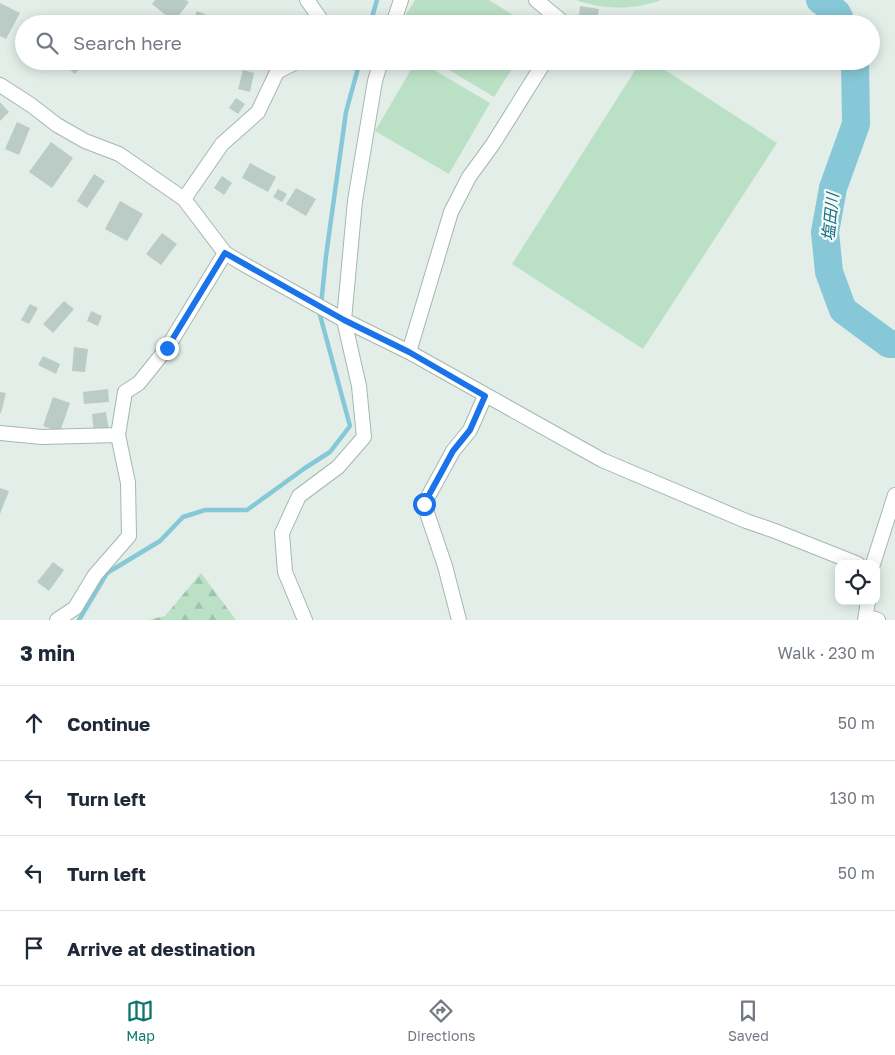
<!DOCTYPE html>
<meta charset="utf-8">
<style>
:root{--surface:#fff;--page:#f6f6f7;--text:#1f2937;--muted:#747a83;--line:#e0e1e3;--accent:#0f766e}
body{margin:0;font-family:"Golos Text","Noto Sans JP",sans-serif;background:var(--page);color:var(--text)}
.controls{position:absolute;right:15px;bottom:15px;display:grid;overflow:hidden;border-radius:10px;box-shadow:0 2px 12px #0003}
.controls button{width:45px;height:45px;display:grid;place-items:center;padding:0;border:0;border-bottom:1px solid var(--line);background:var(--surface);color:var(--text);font:25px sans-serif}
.stop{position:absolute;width:15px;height:15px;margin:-11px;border:4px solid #1a73e8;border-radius:50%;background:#fff}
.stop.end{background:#1a73e8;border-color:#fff;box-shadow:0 1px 5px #0008}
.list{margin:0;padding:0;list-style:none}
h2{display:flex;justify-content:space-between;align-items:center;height:65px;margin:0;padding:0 20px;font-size:21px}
h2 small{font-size:16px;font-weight:400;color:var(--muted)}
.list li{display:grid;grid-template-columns:32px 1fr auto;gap:15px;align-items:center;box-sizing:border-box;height:75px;padding:0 20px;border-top:1px solid var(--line)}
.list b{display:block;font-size:19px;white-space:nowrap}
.list em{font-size:16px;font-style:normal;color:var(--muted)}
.icon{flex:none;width:28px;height:28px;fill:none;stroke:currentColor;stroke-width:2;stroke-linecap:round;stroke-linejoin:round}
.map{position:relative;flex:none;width:895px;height:620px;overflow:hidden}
.search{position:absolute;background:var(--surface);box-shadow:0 2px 12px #0003;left:15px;right:15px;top:15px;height:55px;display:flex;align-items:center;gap:12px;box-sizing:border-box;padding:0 18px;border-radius:28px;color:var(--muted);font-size:19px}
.sheet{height:365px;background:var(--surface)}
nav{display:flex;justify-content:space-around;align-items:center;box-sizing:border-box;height:70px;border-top:1px solid var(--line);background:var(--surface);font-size:14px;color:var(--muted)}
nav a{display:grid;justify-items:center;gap:2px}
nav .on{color:var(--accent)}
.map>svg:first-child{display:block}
.forest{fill:url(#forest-firs)}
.garden{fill:#bae1c6}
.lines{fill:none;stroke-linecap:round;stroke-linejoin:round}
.stream{stroke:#86c8d7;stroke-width:4.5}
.river{stroke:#86c8d7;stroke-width:28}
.building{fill:#baccc5}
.minor-casing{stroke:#a5b7b1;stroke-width:16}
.minor{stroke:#fff;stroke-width:14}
.route{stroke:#1a73e8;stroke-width:6}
.labels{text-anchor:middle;stroke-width:4.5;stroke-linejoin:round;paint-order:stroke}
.water-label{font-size:16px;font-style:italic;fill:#156c82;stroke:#f4faf7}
</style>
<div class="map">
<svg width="895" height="620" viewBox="0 0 895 620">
<defs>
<pattern id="forest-firs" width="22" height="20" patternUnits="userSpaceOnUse" patternTransform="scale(1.25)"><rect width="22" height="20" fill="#bae1c6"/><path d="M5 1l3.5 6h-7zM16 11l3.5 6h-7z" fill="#a0c2ab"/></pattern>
</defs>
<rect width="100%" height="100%" fill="#e3eee9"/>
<path class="forest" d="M 201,573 L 236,620 L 148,620 L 165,616 Z"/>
<path class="garden" d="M 415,0 L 489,0 L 528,24 L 400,24 Z
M 576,0 L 661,0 C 635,10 602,10 576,0 Z
M 416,61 L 419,61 L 490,103 L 449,174 L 375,131 Z
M 434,61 L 517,61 L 494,97 Z
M 641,61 L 651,61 L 777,143 L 643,349 L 512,264 Z"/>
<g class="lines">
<path class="stream" d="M 370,24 L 377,0
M 79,620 L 107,573 L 160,541 L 183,517 L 205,510 L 247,510 L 305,468 L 330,452 L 350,426 L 320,315 L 326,256 L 346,112 L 360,61"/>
<path class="river" d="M 820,0 L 837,13 L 842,24
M 855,61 L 856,124 L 833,188 L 825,232 L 829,272 L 843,310 L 889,344 L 895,344"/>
</g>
<path class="building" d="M 155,0 L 186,0 L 189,2 L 174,22 L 152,4 Z
M 0,3 L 20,13 L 6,39 L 0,36 Z
M 580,6 L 599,9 L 597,20 L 579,16 Z
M 197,11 L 209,16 L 206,24 L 191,24 Z
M 59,61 L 85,61 L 75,74 Z
M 243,70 L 254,73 L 250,92 L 238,89 Z
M 236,98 L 245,104 L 238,114 L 229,108 Z
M 0,102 L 9,112 L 0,121 Z
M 17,122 L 30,128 L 19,155 L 5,149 Z
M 51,142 L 73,158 L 52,188 L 29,172 Z
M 250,163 L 276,177 L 268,192 L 242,178 Z
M 94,174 L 105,181 L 87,208 L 77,201 Z
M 222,176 L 232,183 L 224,195 L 214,188 Z
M 296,188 L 316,199 L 306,216 L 286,204 Z
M 278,189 L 287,194 L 282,202 L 273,197 Z
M 120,201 L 143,214 L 127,241 L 105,229 Z
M 162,233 L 177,244 L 161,265 L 146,254 Z
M 64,301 L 74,309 L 53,333 L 43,324 Z
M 30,304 L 38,308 L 29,324 L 21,320 Z
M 91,311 L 102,316 L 98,326 L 87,321 Z
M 74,347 L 88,349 L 85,372 L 72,371 Z
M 43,356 L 60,364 L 56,374 L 38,365 Z
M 108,389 L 109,402 L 84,404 L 83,392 Z
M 0,392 L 6,393 L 1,413 L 0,413 Z
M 53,397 L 70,403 L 60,432 L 43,426 Z
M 106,412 L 109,431 L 94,434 L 92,414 Z
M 0,488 L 9,491 L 0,514 Z
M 53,562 L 64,570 L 49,591 L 37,582 Z"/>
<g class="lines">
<defs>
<path id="minor" d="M 307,0 L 324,24
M 536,0 L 565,24
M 393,24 L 401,0
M 0,85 L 31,105 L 57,125 L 85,141 L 119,154 L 184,199 L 225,253 L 245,265 L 344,320 L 409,352 L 602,460 L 746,521 L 775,531 L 858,564
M 184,199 L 222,144 L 258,112 L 277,72 L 298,61
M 409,352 L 451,212 L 469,177 L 493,144 L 545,61
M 0,433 L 42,437 L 118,435
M 873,564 L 895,495
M 866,616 L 878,620
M 57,620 L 75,608 L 95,575 L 129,536 L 128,483 L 118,435 L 125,392 L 139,383 L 167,348 L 225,253
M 305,620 L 285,572 L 282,533 L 299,496 L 338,467 L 364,437 L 359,386 L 344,320 L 355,201 L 375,81 L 381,61
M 459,620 L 445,566 L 424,504 L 453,451 L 470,430 L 485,396
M 865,620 L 868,601"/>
</defs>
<use href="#minor" class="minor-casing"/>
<use href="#minor" class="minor"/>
</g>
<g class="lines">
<path class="route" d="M 167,348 L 225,253 L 344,320 L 409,352 L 485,396 L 470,430 L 453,451 L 424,504"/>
</g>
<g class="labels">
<g class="water-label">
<text transform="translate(830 217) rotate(-84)" y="6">塩田川</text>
</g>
</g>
</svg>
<div class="controls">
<button><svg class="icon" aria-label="locate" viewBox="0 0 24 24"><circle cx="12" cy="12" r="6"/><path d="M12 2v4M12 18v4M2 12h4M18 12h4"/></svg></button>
</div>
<div class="stop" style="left:424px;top:504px"></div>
<div class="stop end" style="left:167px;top:348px"></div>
<div class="search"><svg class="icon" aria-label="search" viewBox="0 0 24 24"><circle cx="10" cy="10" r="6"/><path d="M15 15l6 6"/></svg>Search here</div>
</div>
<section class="sheet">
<h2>3 min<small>Walk · 230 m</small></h2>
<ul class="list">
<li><svg class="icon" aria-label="ahead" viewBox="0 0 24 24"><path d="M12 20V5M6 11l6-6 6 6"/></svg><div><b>Continue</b></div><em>50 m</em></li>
<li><svg class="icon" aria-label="left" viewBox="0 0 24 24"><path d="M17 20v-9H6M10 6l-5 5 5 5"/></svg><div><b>Turn left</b></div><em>130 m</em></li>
<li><svg class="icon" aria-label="left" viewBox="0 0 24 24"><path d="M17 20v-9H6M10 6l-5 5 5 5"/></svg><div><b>Turn left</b></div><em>50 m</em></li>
<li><svg class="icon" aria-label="arrive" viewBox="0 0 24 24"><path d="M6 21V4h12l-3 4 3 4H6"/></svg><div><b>Arrive at destination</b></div></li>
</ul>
</section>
<nav>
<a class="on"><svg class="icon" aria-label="map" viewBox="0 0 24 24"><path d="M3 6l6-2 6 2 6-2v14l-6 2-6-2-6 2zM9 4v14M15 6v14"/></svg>Map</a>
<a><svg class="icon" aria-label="directions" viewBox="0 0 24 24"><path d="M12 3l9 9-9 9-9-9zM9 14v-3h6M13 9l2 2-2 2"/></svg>Directions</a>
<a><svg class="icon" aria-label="saved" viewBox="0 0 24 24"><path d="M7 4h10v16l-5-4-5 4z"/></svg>Saved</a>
</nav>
